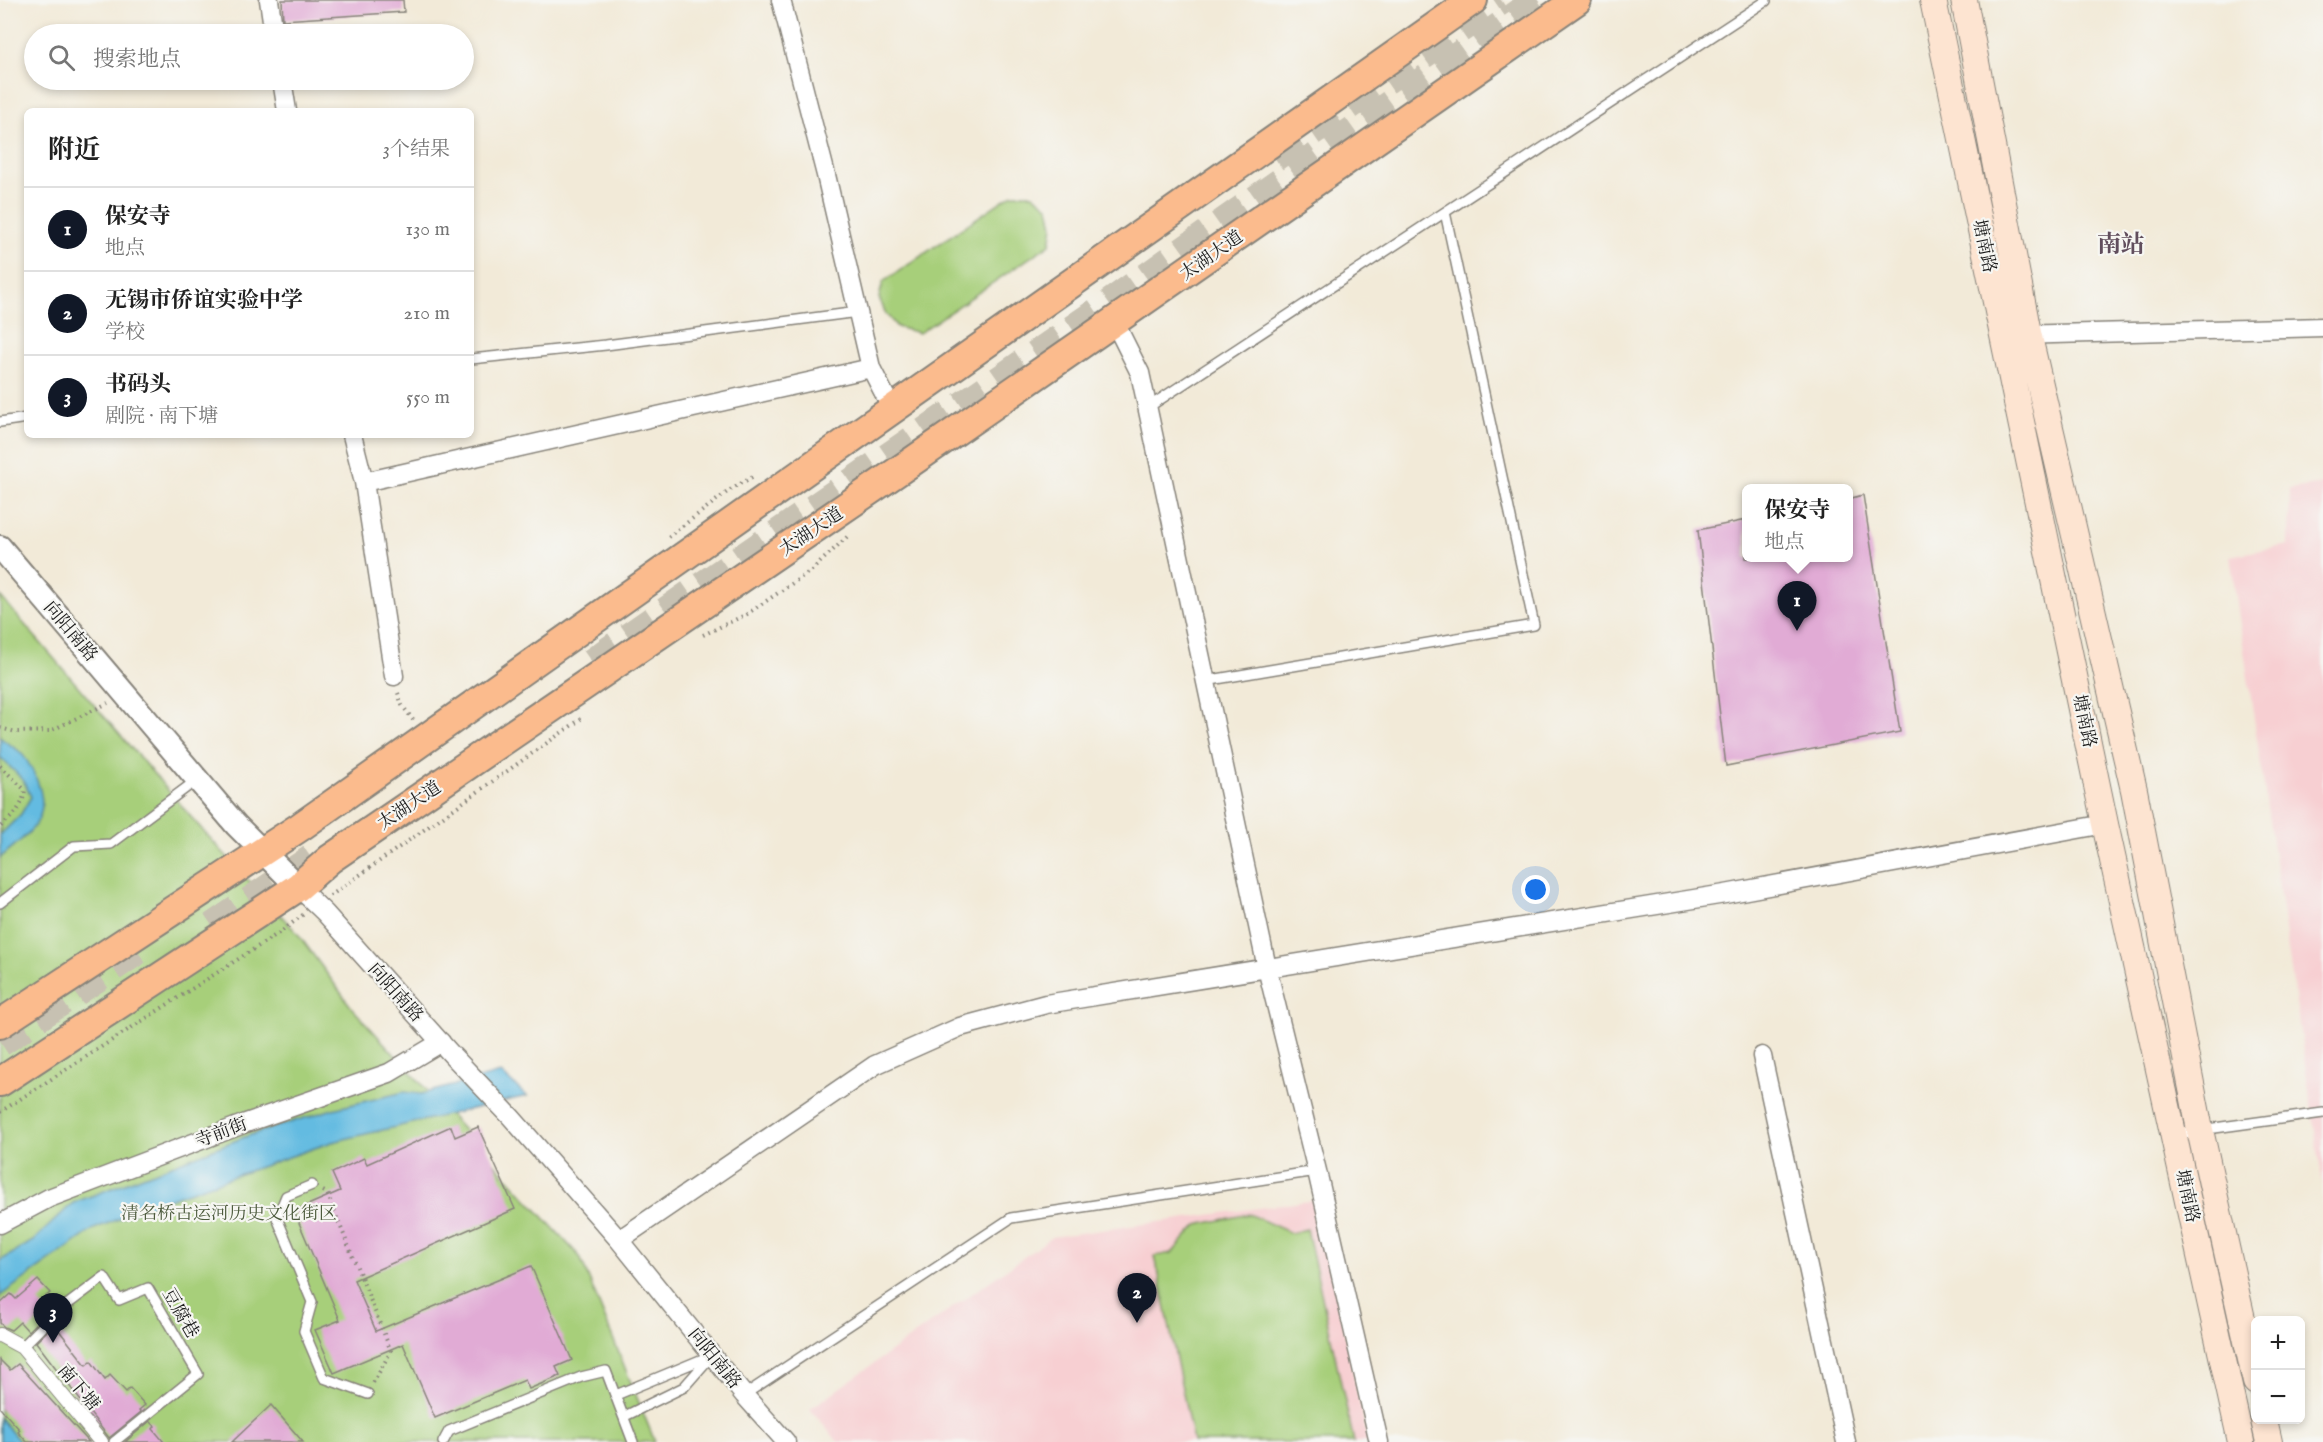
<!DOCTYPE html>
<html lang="zh">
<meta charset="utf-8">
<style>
:root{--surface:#fff;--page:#f2f2f2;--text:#222;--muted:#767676;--line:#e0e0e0;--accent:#111827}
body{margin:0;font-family:"IM FELL English","Noto Serif SC",serif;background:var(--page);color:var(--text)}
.controls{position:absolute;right:18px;bottom:18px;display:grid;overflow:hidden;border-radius:9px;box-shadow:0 3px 9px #0003}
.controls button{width:54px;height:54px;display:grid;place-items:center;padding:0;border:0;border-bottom:2px solid var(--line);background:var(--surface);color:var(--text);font:30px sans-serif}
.you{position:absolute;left:1536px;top:890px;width:21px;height:21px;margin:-15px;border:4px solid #fff;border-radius:50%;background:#1a73e8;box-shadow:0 0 0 9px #1a73e833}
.badge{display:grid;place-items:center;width:39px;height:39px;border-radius:50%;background:var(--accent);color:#fff;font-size:20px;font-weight:700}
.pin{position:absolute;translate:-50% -50px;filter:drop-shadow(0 2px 3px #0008)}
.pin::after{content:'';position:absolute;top:32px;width:21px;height:18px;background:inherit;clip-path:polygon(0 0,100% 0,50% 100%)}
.popup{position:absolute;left:1742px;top:484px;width:111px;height:78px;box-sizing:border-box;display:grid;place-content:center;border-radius:9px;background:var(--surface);filter:drop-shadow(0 2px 4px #0005);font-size:20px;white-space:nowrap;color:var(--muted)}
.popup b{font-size:22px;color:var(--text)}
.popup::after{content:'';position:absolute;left:50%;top:100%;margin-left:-12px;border:12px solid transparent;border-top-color:var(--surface)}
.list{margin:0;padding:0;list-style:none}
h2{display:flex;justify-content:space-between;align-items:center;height:78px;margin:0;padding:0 24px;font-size:26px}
h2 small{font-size:20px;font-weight:400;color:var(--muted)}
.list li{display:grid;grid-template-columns:39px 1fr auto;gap:18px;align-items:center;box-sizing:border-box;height:84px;padding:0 24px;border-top:2px solid var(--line)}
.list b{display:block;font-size:22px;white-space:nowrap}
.list p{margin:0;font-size:20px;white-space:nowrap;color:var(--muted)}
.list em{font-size:20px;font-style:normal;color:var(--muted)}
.icon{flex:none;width:33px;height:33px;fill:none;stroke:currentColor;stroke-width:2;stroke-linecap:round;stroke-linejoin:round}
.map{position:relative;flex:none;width:2323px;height:1442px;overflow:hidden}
.search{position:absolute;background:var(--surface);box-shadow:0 3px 9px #0003;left:24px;top:24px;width:450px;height:66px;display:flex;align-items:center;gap:15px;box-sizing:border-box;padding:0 21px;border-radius:33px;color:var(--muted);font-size:22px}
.panel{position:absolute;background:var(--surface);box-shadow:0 3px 9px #0003;left:24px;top:108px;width:450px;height:330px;border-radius:9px}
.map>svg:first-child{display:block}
.built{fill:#f7cfd2}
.green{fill:#a7cf7a;stroke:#62764b;stroke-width:1.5}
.water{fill:#64bbe1;stroke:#406c7e;stroke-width:1.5}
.building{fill:#e1abd5}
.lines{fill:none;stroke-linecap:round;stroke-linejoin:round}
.trunk-tunnel{stroke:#c7c1b2;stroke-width:30;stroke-dasharray:30 15;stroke-linecap:butt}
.service-casing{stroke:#87837a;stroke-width:12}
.pedestrian-casing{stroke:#87837a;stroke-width:16}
.minor-casing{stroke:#87837a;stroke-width:21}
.tertiary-casing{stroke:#87837a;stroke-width:26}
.secondary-casing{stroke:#87837a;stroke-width:28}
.primary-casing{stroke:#87837a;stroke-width:32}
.path{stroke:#87837a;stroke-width:4;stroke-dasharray:1.5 4.5;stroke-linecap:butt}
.service{stroke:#fff;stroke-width:9}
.pedestrian{stroke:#fff;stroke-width:14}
.minor{stroke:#fff;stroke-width:18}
.tertiary{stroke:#fff;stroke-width:22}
.secondary{stroke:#fde4d1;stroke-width:26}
.primary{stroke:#fbbb8d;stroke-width:28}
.labels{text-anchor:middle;stroke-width:4.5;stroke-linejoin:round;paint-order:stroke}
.street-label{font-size:18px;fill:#1c1c1c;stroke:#f6f6f2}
.park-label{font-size:18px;fill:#4d5b3d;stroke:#f6f6f2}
.district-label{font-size:24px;font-weight:bold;fill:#614e5d;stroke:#f6f6f2}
</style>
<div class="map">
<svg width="2323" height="1442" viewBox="0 0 2323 1442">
<rect width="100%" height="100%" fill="#f6f6f2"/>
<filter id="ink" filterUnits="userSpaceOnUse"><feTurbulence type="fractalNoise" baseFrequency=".0167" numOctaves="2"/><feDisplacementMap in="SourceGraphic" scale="12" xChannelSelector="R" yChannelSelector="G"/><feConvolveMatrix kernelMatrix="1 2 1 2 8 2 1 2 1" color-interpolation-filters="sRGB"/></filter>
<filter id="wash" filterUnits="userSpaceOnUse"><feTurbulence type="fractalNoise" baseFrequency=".008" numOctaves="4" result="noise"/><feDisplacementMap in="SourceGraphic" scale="24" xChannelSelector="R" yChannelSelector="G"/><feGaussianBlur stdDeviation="1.35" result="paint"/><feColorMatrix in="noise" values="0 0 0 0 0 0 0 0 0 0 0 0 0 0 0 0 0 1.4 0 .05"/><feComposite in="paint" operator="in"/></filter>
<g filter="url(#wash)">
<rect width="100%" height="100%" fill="#f2ead8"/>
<path class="built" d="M 2323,484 L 2323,1186 L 2230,556 L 2289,545 L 2290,489 Z
M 1316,1200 L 1368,1442 L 838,1442 L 810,1409 L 1052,1237 Z"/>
<path class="green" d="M 1012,194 L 1033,194 L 1049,207 L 1053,226 L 1050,244 L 919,333 L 897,327 L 886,314 L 879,298 L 883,282 Z
M 0,596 L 198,825 L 298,934 L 352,1008 L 580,1257 L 655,1442 L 0,1442 Z
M 1249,1214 L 1291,1233 L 1307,1229 L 1354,1442 L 1193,1442 L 1155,1256 L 1172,1253 L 1197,1225 Z"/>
<path class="water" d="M 0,737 C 6,743 13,746 19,751 C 27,758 32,769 36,778 C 54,821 29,832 0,858 L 0,835 L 21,814 L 31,797 L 23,780 L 0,757 Z
M 501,1073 L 527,1096 L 332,1142 L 160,1202 L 94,1229 L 0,1296 L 0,1261 L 33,1241 L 73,1203 L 250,1135 L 333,1109 L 404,1092 L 421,1094 Z
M 0,1418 L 20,1442 L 0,1442 Z"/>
<g id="blocks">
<path class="building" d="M 282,0 L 403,0 L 404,12 L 283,20 Z
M 1863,495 L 1900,732 L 1726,766 L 1698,530 L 1746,520 L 1746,558 L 1848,558 L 1848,499 Z
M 451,1126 L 455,1137 L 478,1127 L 515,1209 L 354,1280 L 376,1331 L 531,1266 L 572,1360 L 556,1367 L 560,1376 L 529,1389 L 525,1380 L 435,1418 L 403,1344 L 334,1373 L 315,1330 L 340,1320 L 294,1211 L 340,1191 L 332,1173 L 364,1158 L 367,1164 Z
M 38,1280 L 50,1293 L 39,1302 L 48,1311 L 28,1331 L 20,1322 L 11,1330 L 4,1327 L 0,1323 L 0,1304 L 11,1294 L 16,1299 Z
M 54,1324 L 86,1365 L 91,1361 L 105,1380 L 110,1375 L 126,1392 L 130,1388 L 145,1405 L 139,1410 L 141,1412 L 109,1438 L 36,1342 Z
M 0,1360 L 10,1370 L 18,1364 L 89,1442 L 27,1442 L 18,1432 L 20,1430 L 0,1408 Z
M 271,1405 L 303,1442 L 232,1442 Z
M 150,1421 L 155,1426 L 153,1429 L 164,1442 L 125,1442 Z"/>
</g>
</g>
<g filter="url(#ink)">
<use href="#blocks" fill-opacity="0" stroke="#87837a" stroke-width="1.5"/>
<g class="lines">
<path class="trunk-tunnel" d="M 1274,157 L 1501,0
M 592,663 L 1104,308 L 1538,0
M 213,927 L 312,859
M 0,1042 L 142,947"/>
<defs>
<path id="service" d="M 471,359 L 606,345 L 858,312
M 1147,408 L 1766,1
M 0,422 L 27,418
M 1205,681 L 1534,625 L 1445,212
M 0,903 L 74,846 L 111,844 L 198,779
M 2174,1135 L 2200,1130 L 2323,1113
M 312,1185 L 286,1196 L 277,1218 L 312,1302 L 304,1331 L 324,1378 L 368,1394
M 22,1347 L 56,1313 L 104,1277 L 119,1300 L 148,1288 L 198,1374 L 114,1442
M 616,1395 L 710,1356
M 744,1395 L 1011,1218 L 1317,1171
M 625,1416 L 684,1387 L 712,1355
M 443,1442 L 449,1431 L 581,1377 L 606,1371 L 633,1442"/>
<path id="pedestrian" d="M 0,1335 L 22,1347 L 101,1442"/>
<path id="minor" d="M 269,0 L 274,34
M 781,0 L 826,175 L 871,368 L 892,409
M 282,80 L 287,111
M 1112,323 L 1119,331 L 1140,373 L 1267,968 L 1317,1171 L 1379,1442
M 2017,335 L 2323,327
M 352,435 L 364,482 L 394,676
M 364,482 L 871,368
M 298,887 L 325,913 L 452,1055 L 511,1117 L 619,1240 L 744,1395 L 786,1442
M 1762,1056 L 1846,1442
M 0,1224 L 49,1198 L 246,1123 L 389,1073 L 441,1042
M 619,1240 L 875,1065 L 960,1027 L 1046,1004 L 1725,894 L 2105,824"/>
<path id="tertiary" d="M 0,547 L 236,825 L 298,887"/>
<path id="secondary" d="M 1933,0 L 2105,824 L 2241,1442
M 1964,0 L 2028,333 L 2134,790 L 2200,1130 L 2256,1382
M 2264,1420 L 2269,1442"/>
<path id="primary" d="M 0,1024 L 300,827 L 1473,0
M 0,1082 L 298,887 L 330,859 L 907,465 L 1577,0"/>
</defs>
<use href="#service" class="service-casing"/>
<use href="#pedestrian" class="pedestrian-casing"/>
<use href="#minor" class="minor-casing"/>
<use href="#tertiary" class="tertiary-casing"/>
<use href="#secondary" class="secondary-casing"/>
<use href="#primary" class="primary-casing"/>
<path class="path" d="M 668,537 L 734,487 L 755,476
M 703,635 L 747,614 L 812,570 L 849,535
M 398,693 L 402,705 L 413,720
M 0,728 L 16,732 L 50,731 L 108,703
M 0,766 L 25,790 C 23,807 13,816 0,827
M 330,896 L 581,719
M 0,1112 L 282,931 L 304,914
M 323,1191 L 327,1193 L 391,1351 L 373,1383"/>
<use href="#service" class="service"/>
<use href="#pedestrian" class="pedestrian"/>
<use href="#minor" class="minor"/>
<use href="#tertiary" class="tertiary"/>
<use href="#secondary" class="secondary"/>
<use href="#primary" class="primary"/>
</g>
</g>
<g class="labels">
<g class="street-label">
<text transform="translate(1985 246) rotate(78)" y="6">塘南路</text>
<text transform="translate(1211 255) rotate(-35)" y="6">太湖大道</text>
<text transform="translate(811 531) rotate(-34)" y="6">太湖大道</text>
<text transform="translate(71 631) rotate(50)" y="6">向阳南路</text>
<text transform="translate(2085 721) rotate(78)" y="6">塘南路</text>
<text transform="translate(409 805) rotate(-34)" y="6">太湖大道</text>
<text transform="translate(396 992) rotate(48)" y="6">向阳南路</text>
<text transform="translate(221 1132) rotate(-21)" y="6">寺前街</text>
<text transform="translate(2188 1196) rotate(78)" y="6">塘南路</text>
<text transform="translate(181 1313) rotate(60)" y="6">豆腐巷</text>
<text transform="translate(715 1358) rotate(51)" y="6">向阳南路</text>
<text transform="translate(79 1387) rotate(50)" y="6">南下塘</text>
</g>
<g class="park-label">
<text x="229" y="1219">清名桥古运河历史文化街区</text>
</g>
<g class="district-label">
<text x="2121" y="252">南站</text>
</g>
</g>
</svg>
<div class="controls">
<button>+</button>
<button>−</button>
</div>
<div class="you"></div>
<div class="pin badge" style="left:1797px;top:631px">1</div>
<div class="popup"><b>保安寺</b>地点</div>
<div class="pin badge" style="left:1137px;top:1323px">2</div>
<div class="pin badge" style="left:53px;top:1343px">3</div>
<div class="search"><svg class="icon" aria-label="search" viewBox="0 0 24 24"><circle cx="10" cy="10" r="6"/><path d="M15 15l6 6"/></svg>搜索地点</div>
<section class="panel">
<h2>附近<small>3个结果</small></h2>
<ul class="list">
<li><span class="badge">1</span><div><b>保安寺</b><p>地点</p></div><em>130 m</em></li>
<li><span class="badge">2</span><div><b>无锡市侨谊实验中学</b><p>学校</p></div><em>210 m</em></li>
<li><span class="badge">3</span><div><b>书码头</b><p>剧院 · 南下塘</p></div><em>550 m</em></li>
</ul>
</section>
</div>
